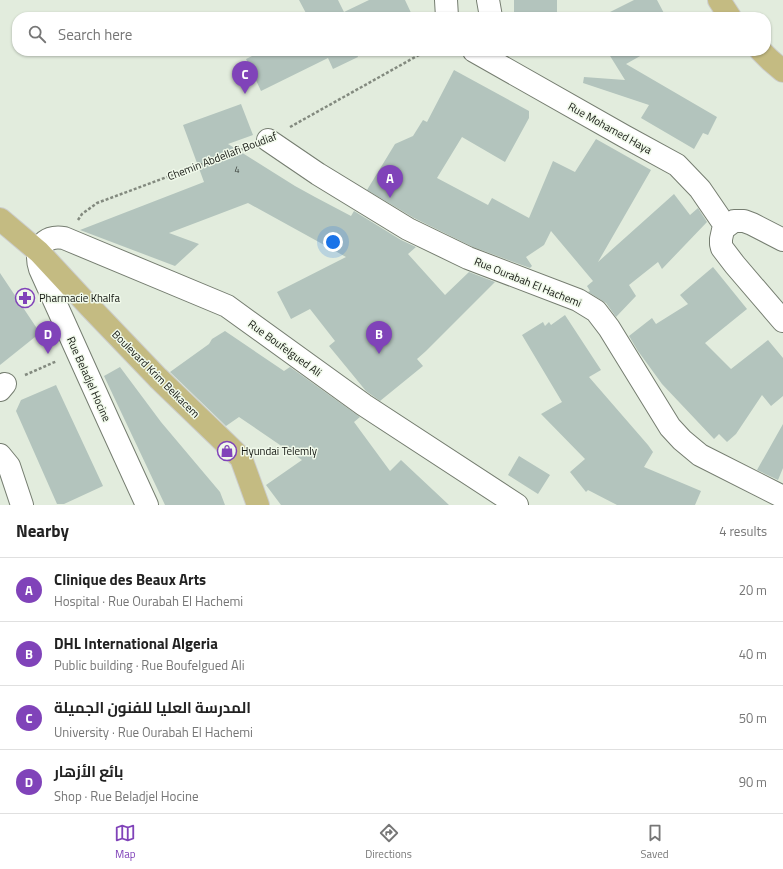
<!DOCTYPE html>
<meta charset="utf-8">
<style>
:root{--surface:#fff;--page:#f2f2f2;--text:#222;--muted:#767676;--line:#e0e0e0;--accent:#8043b9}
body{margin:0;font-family:"Titillium Web",Cairo,sans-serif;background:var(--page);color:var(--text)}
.you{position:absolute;left:333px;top:242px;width:14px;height:14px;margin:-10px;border:3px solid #fff;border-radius:50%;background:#1a73e8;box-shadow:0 0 0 6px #1a73e833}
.badge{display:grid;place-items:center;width:26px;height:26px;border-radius:50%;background:var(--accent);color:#fff;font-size:13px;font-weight:700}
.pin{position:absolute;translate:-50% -33px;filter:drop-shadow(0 1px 2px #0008)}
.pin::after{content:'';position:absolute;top:21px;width:14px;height:12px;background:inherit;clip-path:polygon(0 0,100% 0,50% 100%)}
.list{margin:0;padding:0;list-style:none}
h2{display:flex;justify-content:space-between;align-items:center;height:52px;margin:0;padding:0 16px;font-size:17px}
h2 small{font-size:13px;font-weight:400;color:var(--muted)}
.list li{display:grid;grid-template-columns:26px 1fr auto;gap:12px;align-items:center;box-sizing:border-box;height:64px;padding:0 16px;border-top:1px solid var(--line)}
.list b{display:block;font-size:15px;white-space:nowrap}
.list p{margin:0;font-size:13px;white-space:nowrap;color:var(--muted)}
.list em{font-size:13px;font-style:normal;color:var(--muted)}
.icon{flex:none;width:22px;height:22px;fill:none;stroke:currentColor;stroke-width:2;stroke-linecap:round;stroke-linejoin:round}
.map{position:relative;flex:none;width:783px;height:505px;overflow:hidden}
.search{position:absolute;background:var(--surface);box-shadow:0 1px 3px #0004;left:12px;right:12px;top:12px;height:44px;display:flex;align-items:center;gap:10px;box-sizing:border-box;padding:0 14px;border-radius:16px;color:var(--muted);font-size:15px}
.sheet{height:308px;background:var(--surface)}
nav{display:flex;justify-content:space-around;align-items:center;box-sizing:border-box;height:56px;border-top:1px solid var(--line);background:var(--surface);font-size:11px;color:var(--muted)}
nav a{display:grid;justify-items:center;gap:2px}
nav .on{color:var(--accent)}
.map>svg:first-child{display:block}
.building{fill:#b3c4bd}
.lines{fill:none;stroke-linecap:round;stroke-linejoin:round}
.minor-casing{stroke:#757d70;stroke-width:24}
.major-casing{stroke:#cbcccb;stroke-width:24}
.path{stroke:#838a7f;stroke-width:2.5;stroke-dasharray:3 2;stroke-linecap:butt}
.minor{stroke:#fff;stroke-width:22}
.major{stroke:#c4bb82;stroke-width:22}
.labels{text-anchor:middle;stroke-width:3;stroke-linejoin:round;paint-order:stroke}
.number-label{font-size:9px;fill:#3c423d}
.street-label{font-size:11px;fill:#141712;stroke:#f0f9ea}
.poi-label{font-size:11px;fill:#141712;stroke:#f0f9ea;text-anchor:start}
</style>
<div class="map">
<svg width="783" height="505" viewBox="0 0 783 505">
<rect width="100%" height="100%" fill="#e2ecdd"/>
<path class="building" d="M 299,0 L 338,0 L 344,12 L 369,0 L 405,0 L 413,17 L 308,17 Z
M 514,0 L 557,0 L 557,17 L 514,17 Z
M 634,0 L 657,0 L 666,17 L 600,17 Z
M 262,51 L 356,51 L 358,57 L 333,69 L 328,58 L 261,91 L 246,59 Z
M 514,51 L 557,51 L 557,54 L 514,54 Z
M 607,51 L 649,51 L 626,64 L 717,117 L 708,135 L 703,133 L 694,149 L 641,118 L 649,105 L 583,83 L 584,77 L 625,80 Z
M 454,70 L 529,111 L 529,118 L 505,162 L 462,137 L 437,178 L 488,205 L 492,198 L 529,218 L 553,161 L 575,172 L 596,139 L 651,170 L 598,262 L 674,194 L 690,215 L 698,208 L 707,222 L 662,269 L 658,262 L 629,285 L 636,296 L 616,317 L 606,303 L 588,292 L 590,291 L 587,286 L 593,281 L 551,231 L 544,245 L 526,257 L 532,266 L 530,268 L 473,247 L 414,218 L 367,190 L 395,144 L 413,136 L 423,120 L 427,122 Z
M 241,104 L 253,135 L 228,144 L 295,186 L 315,197 L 351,216 L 354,211 L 401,240 L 416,247 L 408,254 L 445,295 L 469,272 L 495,282 L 426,351 L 417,359 L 423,366 L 380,401 L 366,391 L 329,346 L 335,341 L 310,309 L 291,319 L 277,292 L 346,257 L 248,203 L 169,233 L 199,244 L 175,266 L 80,230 L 204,182 L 183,125 Z
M 713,267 L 747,309 L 705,343 L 731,369 L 768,340 L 783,358 L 783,396 L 771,406 L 762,395 L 736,434 L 727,442 L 719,434 L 714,439 L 662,384 L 638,351 L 629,336 L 652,318 L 656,324 L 688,304 L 680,295 Z
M 0,273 L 40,333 L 0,365 Z
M 565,315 L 601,370 L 589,377 L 648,445 L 653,452 L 644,467 L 701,491 L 695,505 L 617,505 L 588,490 L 586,492 L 570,472 L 585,459 L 541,414 L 562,402 L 522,335 L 543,322 L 545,326 L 549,322 L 551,325 Z
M 225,331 L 284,371 L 290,367 L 360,417 L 354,422 L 390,471 L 401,460 L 449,505 L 281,505 L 266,485 L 302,460 L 239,417 L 226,426 L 170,372 L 209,344 L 212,339 Z
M 120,367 L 161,422 L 220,492 L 225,505 L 165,505 L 104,376 Z
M 56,385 L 103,486 L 64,504 L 57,504 L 16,411 L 21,400 Z
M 783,424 L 783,468 L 778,480 L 757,470 Z
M 519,456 L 550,475 L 538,494 L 508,475 Z"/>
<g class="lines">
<defs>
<path id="minor" d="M 446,0 L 447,17
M 488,0 L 491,17
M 474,51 L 624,136 L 677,165 L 700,189 L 726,227
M 268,140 L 318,174 L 408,229 L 468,258 L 578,300 L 596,311 L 609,328 L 670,427 L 682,440 L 700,455 L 783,497
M 783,240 L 752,224 L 744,221 L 734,221 L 726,227 L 723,230 L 721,239 L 721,244 L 722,248 L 735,265 L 783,321
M 0,390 L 5,384
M 0,455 L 9,466 L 22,505
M 147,505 L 109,422 L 40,269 C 34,251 43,234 64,238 L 227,306 L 364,405 L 517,505"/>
<path id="major" d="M 719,0 L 730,17
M 761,51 L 770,60 L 783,71
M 0,219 L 39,252 L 90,307 L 158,378 L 241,458 L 258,505"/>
</defs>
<use href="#minor" class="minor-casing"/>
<use href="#major" class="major-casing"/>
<path class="path" d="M 290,127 L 426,51
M 78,220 L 82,214 L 97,203 L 248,147
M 25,375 L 57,361"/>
<use href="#minor" class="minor"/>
<use href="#major" class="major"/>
</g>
<defs>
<symbol id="pharmacy-ring" viewBox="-11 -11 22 22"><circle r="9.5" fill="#f0f9ea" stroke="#8043b9" stroke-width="1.5"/><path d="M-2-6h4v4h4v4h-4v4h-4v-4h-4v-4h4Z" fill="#8043b9"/></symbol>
<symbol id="shop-ring" viewBox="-11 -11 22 22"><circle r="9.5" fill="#f0f9ea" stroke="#8043b9" stroke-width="1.5"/><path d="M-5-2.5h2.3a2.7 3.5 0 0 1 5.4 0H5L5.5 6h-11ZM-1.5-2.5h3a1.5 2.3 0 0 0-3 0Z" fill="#8043b9"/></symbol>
</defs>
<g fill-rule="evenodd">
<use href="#pharmacy-ring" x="14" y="287" width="22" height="22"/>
<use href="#shop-ring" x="216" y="440" width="22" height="22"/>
</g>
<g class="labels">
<g class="number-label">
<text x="237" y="173">4</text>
</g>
<g class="street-label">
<text transform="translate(610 128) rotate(29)" y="4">Rue Mohamed Haya</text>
<text transform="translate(222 156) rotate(-21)" y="4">Chemin Abdellafi Boudiaf</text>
<text transform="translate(528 282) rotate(22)" y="4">Rue Ourabah El Hachemi</text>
<text transform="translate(285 348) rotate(36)" y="4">Rue Boufelgued Ali</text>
<text transform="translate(156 374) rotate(45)" y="4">Boulevard Krim Belkacem</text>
<text transform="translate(89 379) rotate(66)" y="4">Rue Beladjel Hocine</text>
</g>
<g class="poi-label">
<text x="39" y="302">Pharmacie Khalfa</text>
<text x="241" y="455">Hyundai Telemly</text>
</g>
</g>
</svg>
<div class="you"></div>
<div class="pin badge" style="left:390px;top:198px">A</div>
<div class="pin badge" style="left:379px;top:354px">B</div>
<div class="pin badge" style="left:245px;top:94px">C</div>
<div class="pin badge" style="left:48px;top:354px">D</div>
<div class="search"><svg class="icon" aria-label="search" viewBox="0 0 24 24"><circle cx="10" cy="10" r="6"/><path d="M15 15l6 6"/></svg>Search here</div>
</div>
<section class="sheet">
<h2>Nearby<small>4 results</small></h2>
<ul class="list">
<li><span class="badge">A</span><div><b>Clinique des Beaux Arts</b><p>Hospital · Rue Ourabah El Hachemi</p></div><em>20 m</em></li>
<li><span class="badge">B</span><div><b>DHL International Algeria</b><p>Public building · Rue Boufelgued Ali</p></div><em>40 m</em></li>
<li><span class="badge">C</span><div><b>المدرسة العليا للفنون الجميلة</b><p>University · Rue Ourabah El Hachemi</p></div><em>50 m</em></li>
<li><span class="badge">D</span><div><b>بائع الأزهار</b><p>Shop · Rue Beladjel Hocine</p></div><em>90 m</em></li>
</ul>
</section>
<nav>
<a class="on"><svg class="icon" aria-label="map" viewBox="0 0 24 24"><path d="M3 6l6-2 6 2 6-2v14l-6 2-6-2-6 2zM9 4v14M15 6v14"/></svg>Map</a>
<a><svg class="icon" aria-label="directions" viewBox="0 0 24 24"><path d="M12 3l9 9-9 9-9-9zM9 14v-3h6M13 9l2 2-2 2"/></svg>Directions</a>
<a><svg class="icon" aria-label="saved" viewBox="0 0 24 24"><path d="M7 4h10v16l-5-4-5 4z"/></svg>Saved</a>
</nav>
